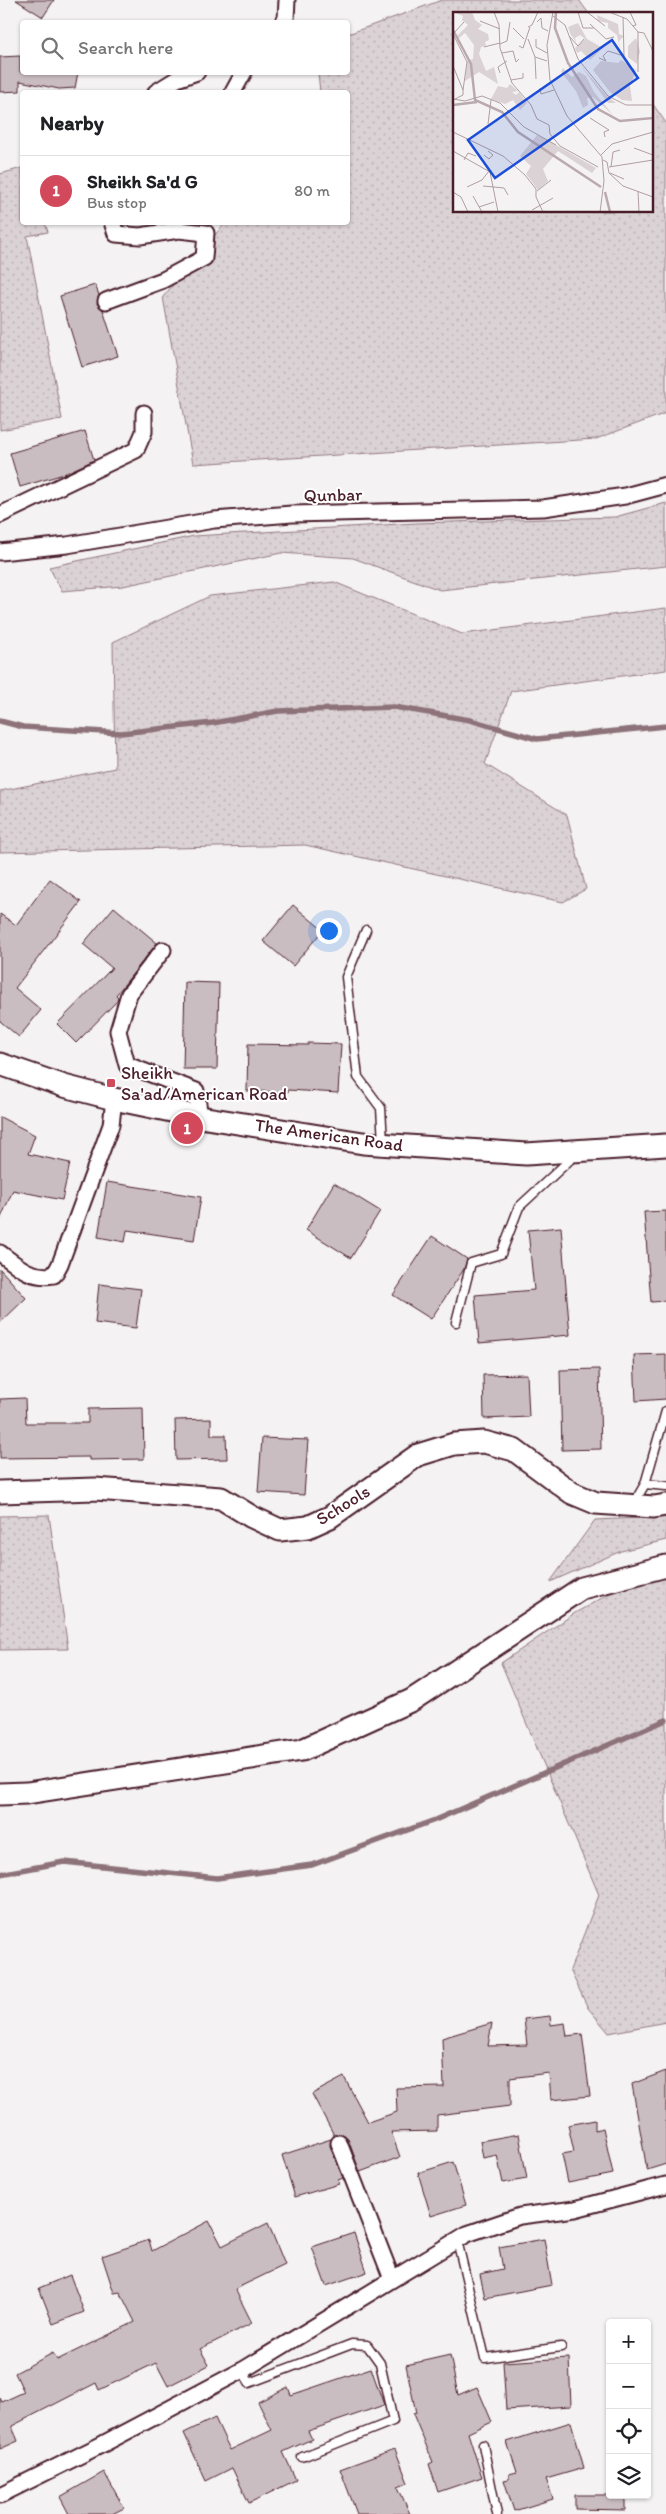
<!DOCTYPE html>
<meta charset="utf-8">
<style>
:root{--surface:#fff;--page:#f6f6f6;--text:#202124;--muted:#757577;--line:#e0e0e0;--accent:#d1495b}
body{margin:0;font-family:Itim,sans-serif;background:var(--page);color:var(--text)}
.controls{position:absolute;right:15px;bottom:15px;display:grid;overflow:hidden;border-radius:5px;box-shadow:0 1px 4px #0004}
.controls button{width:45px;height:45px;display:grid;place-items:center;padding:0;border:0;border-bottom:1px solid var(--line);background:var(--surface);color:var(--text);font:25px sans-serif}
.you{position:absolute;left:328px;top:930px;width:18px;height:18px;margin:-12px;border:4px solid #fff;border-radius:50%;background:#1a73e8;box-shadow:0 0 0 8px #1a73e833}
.badge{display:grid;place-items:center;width:32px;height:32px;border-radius:50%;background:var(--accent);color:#fff;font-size:16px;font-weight:700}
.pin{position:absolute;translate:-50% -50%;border:2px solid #fff;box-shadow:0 1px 5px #0006}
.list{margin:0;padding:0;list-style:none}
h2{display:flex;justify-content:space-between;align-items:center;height:65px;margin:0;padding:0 20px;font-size:21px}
h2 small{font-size:16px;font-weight:400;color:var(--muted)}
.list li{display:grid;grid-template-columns:32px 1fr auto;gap:15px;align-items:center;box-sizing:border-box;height:70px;padding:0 20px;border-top:1px solid var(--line)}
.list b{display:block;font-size:19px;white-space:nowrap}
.list p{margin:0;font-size:16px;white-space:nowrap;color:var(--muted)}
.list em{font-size:16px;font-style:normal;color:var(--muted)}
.icon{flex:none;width:28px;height:28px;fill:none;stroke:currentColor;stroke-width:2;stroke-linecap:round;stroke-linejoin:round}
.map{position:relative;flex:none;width:666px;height:2514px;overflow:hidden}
.search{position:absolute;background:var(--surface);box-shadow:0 1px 4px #0004;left:20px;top:20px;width:330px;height:55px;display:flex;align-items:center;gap:12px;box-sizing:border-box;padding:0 18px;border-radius:5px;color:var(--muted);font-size:19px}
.panel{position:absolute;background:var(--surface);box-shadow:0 1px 4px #0004;left:20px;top:90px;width:330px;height:135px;border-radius:5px}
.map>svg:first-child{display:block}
.grass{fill:url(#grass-dots);stroke:#927880}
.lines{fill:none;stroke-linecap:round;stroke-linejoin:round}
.stream{stroke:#8d727a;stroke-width:5.5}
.building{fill:#cabdc1;stroke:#4a1f2b}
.lane-casing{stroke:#4a1f2b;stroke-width:11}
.street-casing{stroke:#4a1f2b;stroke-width:19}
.secondary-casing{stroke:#4a1f2b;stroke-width:25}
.lane{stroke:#fff;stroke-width:8}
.street{stroke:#fff;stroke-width:15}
.secondary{stroke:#fff;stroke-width:21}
.poi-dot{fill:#d1495b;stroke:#fff;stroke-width:2}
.labels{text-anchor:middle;stroke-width:4;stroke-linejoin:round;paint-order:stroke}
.street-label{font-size:18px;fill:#4a1f2b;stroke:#fff}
.poi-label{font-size:18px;fill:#4a1f2b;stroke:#fff;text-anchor:start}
.inset-river{fill:none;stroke:#baa9ae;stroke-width:2.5}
.inset-road{fill:none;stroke:#b09ea2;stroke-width:1}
.view{fill:#1d4ed8;fill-opacity:0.15;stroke:#1d4ed8;stroke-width:2.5}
.inset-edge{fill:none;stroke:#4a1f2b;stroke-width:2.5}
</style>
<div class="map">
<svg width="666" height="2514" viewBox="0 0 666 2514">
<defs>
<pattern id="grass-dots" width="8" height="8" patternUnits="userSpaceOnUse" patternTransform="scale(1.25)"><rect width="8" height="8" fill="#dbd2d5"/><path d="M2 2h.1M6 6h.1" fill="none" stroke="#bdb4b7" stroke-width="1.8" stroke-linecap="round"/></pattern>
</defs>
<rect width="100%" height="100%" fill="#f4f2f2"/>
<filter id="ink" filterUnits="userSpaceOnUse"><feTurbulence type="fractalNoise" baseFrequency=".02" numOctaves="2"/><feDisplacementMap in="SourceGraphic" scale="10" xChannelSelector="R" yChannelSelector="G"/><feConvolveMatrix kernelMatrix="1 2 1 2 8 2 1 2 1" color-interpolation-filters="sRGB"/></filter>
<g filter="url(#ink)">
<path class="grass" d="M 442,0 L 579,0 L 589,14 L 455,14 L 455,211 L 652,211 L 652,103 L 666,123 L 666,413 L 596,439 L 193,464 L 163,297 L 225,223 L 348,222 L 348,92 L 320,92 L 318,73 L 348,72 L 348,34 Z
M 22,168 L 22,222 L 45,223 L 48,232 L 27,236 L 62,419 L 0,430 L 0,174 Z
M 666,503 L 666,566 L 440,590 L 353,558 L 281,553 L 123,586 L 62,591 L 49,567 L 194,536 L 417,523 L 615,517 Z
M 334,582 L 462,634 L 666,608 L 666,670 L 511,691 L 485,764 L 567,815 L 586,889 L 563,902 L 305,845 L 0,852 L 0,791 L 115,768 L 113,642 L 210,596 Z
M 49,1515 L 68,1649 L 0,1650 L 0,1516 Z
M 666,1517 L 666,1540 L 621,1551 L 550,1582 L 595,1520 Z
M 666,1570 L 666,2022 L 609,2033 L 588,2008 L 570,1970 L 599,1895 L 501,1663 L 575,1613 L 618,1589 Z"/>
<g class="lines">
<path class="stream" d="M 0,721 L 23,727 L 121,733 L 213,723 L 278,711 L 394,707 L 470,720 L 537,739 L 666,726
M 0,1874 L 64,1862 L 217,1878 L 312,1865 L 435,1820 L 666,1720"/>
</g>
<path class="building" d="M 16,0 L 54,0 L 43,17 Z
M 20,56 L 20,72 L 78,72 L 75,88 L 59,89 L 20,81 L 20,91 L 0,92 L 0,57 Z
M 95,285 L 99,295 L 97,304 L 103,310 L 118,356 L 82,367 L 60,296 Z
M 85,431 L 94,460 L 64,474 L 20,487 L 10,453 Z
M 50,879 L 81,902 L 15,988 L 41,1010 L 19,1037 L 0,1021 L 0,914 L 16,925 Z
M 293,905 L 323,930 L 293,966 L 263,941 Z
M 114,907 L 157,943 L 116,995 L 118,997 L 117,1001 L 76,1043 L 57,1024 L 112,968 L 83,944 Z
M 185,982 L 219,983 L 217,1069 L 183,1069 Z
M 308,1043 L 341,1044 L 338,1093 L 288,1090 L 288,1092 L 247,1091 L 248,1044 L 308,1045 Z
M 0,1117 L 35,1135 L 28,1154 L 70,1163 L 62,1200 L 13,1190 L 0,1220 Z
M 107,1182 L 201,1197 L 194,1240 L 127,1230 L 125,1242 L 98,1237 Z
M 334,1183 L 380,1211 L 351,1258 L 306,1230 Z
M 666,1211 L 666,1301 L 651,1302 L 644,1212 Z
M 561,1227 L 570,1335 L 479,1343 L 475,1295 L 534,1290 L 528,1230 Z
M 432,1236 L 467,1259 L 464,1269 L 431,1319 L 393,1295 Z
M 0,1269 L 26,1298 L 0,1323 Z
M 99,1284 L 141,1289 L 136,1328 L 95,1323 Z
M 666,1354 L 666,1399 L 636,1401 L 634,1355 Z
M 599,1369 L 601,1449 L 562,1450 L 560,1370 Z
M 527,1374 L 529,1417 L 484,1419 L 483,1375 Z
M 25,1398 L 26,1423 L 88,1423 L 88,1409 L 143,1408 L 144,1459 L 89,1460 L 89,1457 L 0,1458 L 0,1399 Z
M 211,1419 L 211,1435 L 226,1435 L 227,1459 L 176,1460 L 175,1420 Z
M 262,1438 L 308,1440 L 304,1495 L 258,1492 Z
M 550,2016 L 551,2025 L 565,2023 L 567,2036 L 582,2034 L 590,2096 L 551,2100 L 549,2073 L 510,2078 L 510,2106 L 437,2115 L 437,2131 L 391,2132 L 400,2157 L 360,2172 L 348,2139 L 341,2134 L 334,2135 L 312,2094 L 344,2077 L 368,2122 L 397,2112 L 396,2088 L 444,2087 L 442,2038 L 492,2023 L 488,2046 L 527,2045 L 524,2019 Z
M 666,2071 L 666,2164 L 647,2170 L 632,2084 Z
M 595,2120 L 595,2130 L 603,2128 L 613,2174 L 568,2183 L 562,2154 L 574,2152 L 568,2125 Z
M 519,2134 L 527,2179 L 503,2183 L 497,2155 L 483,2158 L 480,2141 Z
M 331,2139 L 330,2146 L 343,2178 L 338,2180 L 339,2184 L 295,2197 L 282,2155 Z
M 453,2162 L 466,2205 L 431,2216 L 418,2173 Z
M 209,2221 L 222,2246 L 268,2223 L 285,2265 L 235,2289 L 252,2323 L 200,2349 L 209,2365 L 168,2386 L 156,2363 L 99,2390 L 96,2383 L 12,2426 L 18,2441 L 0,2449 L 0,2398 L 2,2402 L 24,2392 L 15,2373 L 53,2353 L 57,2360 L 135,2322 L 120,2292 L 114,2293 L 102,2256 L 149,2240 L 152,2251 Z
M 354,2233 L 367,2272 L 326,2286 L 312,2247 Z
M 544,2239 L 552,2285 L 485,2298 L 480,2274 L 503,2269 L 499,2247 Z
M 70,2275 L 84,2312 L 53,2324 L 39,2288 Z
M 450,2355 L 458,2395 L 477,2387 L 492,2422 L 468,2433 L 482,2477 L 438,2492 L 429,2464 L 433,2462 L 413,2414 L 416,2413 L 406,2365 Z
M 569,2358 L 571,2406 L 506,2410 L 503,2362 Z
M 371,2368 L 384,2405 L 308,2431 L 312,2439 L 283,2452 L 296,2480 L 249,2503 L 232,2468 L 206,2481 L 184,2433 L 215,2418 L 230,2450 L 272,2430 L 258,2402 L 288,2387 L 291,2395 Z
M 571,2422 L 584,2468 L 546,2479 L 553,2499 L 514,2511 L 504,2480 L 509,2479 L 509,2474 L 517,2472 L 507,2442 Z
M 395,2449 L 408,2483 L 398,2487 L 410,2514 L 357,2514 L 340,2469 Z
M 104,2472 L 124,2508 L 112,2514 L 69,2514 L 60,2497 Z
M 575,2495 L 625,2495 L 625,2510 L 575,2509 Z"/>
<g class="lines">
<defs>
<path id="lane" d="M 366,930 L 346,977 L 358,1077 L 381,1108 L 383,1142
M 456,1322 L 471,1263 L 501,1254 L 519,1207 L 574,1156
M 645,1484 L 666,1411
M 634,1503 L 645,1484 L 666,1486
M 457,2240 L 485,2358 L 561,2347
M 243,2370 L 249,2383 L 352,2344 L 367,2345 L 380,2363 L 393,2421 L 302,2457
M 483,2445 L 497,2514"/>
<path id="street" d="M 283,22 L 286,19 L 287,0
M 156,92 L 177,79 L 197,72
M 233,92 L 244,72
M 106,301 L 163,280 L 204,258 L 206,233 L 179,230 L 140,236 L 116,234 L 112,222
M 0,515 L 136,450 L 144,432 L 144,413
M 0,552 L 67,545 L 214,520 L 292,514 L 543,508 L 625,496 L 666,485
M 163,950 L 129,994 L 118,1031 L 127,1065 L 196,1091 L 200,1117
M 0,1253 C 18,1266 30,1279 54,1275 L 60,1264 L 111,1125 L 114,1099
M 339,2143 L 392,2279
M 0,2495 L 103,2444 L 243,2370 L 467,2234 L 520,2216 L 575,2209 L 666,2185"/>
<path id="secondary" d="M 0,1064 L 64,1086 L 114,1099 L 200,1117 L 363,1143 L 526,1154 L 666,1145
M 0,1492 L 95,1489 L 221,1498 L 252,1517 L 280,1530 L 308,1527 L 330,1517 L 418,1455 L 454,1444 L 484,1442 L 514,1450 L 572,1493 L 596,1503 L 654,1507 L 666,1505
M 0,1794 L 27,1793 L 302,1750 L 412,1700 L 582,1588 L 666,1566"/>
</defs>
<use href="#lane" class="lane-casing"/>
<use href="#street" class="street-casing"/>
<use href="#secondary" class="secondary-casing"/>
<use href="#lane" class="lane"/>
<use href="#street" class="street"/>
<use href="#secondary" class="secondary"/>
</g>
</g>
<rect class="poi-dot" x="106" y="1078" width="10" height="10" rx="2.5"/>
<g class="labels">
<g class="street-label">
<text transform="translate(333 495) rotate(-1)" y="6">Qunbar</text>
<text transform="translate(329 1135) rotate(8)" y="6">The American Road</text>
<text transform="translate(343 1505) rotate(-32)" y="6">Schools</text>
</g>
<g class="poi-label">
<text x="121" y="1079">Sheikh<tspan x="121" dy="21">Sa'ad/American Road</tspan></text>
</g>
</g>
<g transform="translate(453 12)">
<rect width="200" height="200" fill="#f4f2f2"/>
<path d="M 0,0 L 19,0 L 22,8 L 29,13 L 25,17 L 35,22 L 36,28 L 32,30 L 33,34 L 28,35 L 26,42 L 33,59 L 41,55 L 45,72 L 26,60 L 12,69 L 14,49 L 20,47 L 21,33 L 12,21 L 5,27 L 3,25 L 15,13 L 9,8 L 10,4 ZM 144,3 L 165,12 L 166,22 L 171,24 L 166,29 L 167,38 L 164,23 L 155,16 L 155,11 L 145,9 ZM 125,11 L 134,27 L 150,36 L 137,48 L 128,39 L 124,41 L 122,36 L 132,27 L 127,23 L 122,26 L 123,30 L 118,23 L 115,15 ZM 183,26 L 187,39 L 184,52 L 175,45 L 175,34 ZM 168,48 L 183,58 L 177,74 L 179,89 L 169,88 L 157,80 L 140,58 L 148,49 L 165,51 ZM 128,54 L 154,84 L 163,91 L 155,91 ZM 110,56 L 119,65 L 126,60 L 133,64 L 141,80 L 160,103 L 140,85 L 134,86 L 135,93 L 130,96 L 123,79 L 108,60 ZM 57,72 L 65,79 L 59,80 L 63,83 L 66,80 L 74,91 L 67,98 L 60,88 L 52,92 L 38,87 L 45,74 L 54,76 ZM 84,123 L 93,127 L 143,156 L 139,161 L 105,139 L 90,157 L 95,169 L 85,178 L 73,162 L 78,154 L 67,144 Z" fill="#dbd2d5"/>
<path class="inset-river" d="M 103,0 L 102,16 L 115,51 L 145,97 L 167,109 L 200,106M 0,18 L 18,52 L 22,88 L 49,100 L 65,120 L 148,175M 0,93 L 24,90M 152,180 L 157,200"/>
<path class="inset-road" d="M 41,0 L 46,13 L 47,36 L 59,71 L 78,93 L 84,107 L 96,113 L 97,122 L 107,134 L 145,155M 100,0 L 94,33 L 97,68 L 114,104 L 149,145 L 151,169 L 147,200M 125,0 L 130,16 L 141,16M 134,0 L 152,14M 156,0 L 174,7 L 185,20 L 191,21 L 200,39M 177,0 L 183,13 L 180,14M 100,4 L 112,13 L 125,47 L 155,84 L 173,93 L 200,93M 27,9 L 47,17M 84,10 L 88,6 L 89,16 L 95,19M 137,12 L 153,27 L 161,25M 75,15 L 79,13 L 85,0M 60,16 L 71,27M 117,25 L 125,34 L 131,27M 75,27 L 82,45 L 94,49M 83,27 L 83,35 L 94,41M 47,32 L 54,29 L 57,10M 66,34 L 70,36 L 77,15M 31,35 L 47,31M 49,41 L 60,39 L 63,50 L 66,47M 82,45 L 83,67M 146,46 L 153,49 L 150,44 L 155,39 L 171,44 L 170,5M 0,54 L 10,78 L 10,83 L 2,87M 185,60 L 185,20M 47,61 L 45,55 L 54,49M 58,68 L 70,66 L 70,61M 87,76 L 88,82 L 101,78M 10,78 L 14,50 L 0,22 L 11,10M 0,87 L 12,89 L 29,84 L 47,91 L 71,115 L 103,133M 137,106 L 156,118 L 151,120 L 152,125M 35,112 L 38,88M 0,120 L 50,144 L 72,163 L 83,177 L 83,185 L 90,200M 181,136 L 200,143M 0,139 L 37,160 L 45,200M 31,143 L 36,147 L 40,143 L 35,139M 148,143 L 159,132 L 200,120M 11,148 L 15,141 L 23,144M 150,148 L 154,150 L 156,161 L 170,174 L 200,185M 156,155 L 200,148M 158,155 L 160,140 L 167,138M 157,161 L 171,167M 30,174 L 51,176 L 55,183M 14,175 L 29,168 L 36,159M 84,179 L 98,168M 185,179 L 186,200M 0,180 L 8,185 L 15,200M 20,184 L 29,200M 26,195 L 41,190M 79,198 L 100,186"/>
<path class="view" d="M 159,28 L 185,66 L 42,166 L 15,128 Z"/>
<rect width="200" height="200" class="inset-edge"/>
</g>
</svg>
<div class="controls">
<button>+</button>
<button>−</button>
<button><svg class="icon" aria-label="locate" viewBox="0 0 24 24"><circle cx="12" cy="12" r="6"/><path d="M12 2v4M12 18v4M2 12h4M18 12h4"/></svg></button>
<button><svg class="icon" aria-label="layers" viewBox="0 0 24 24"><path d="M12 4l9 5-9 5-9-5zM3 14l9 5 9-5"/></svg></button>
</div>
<div class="you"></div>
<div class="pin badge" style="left:187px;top:1128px">1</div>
<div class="search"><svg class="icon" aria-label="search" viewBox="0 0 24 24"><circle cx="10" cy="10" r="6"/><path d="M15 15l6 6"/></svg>Search here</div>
<section class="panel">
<h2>Nearby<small></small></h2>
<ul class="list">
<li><span class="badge">1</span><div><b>Sheikh Sa'd G</b><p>Bus stop</p></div><em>80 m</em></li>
</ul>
</section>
</div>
